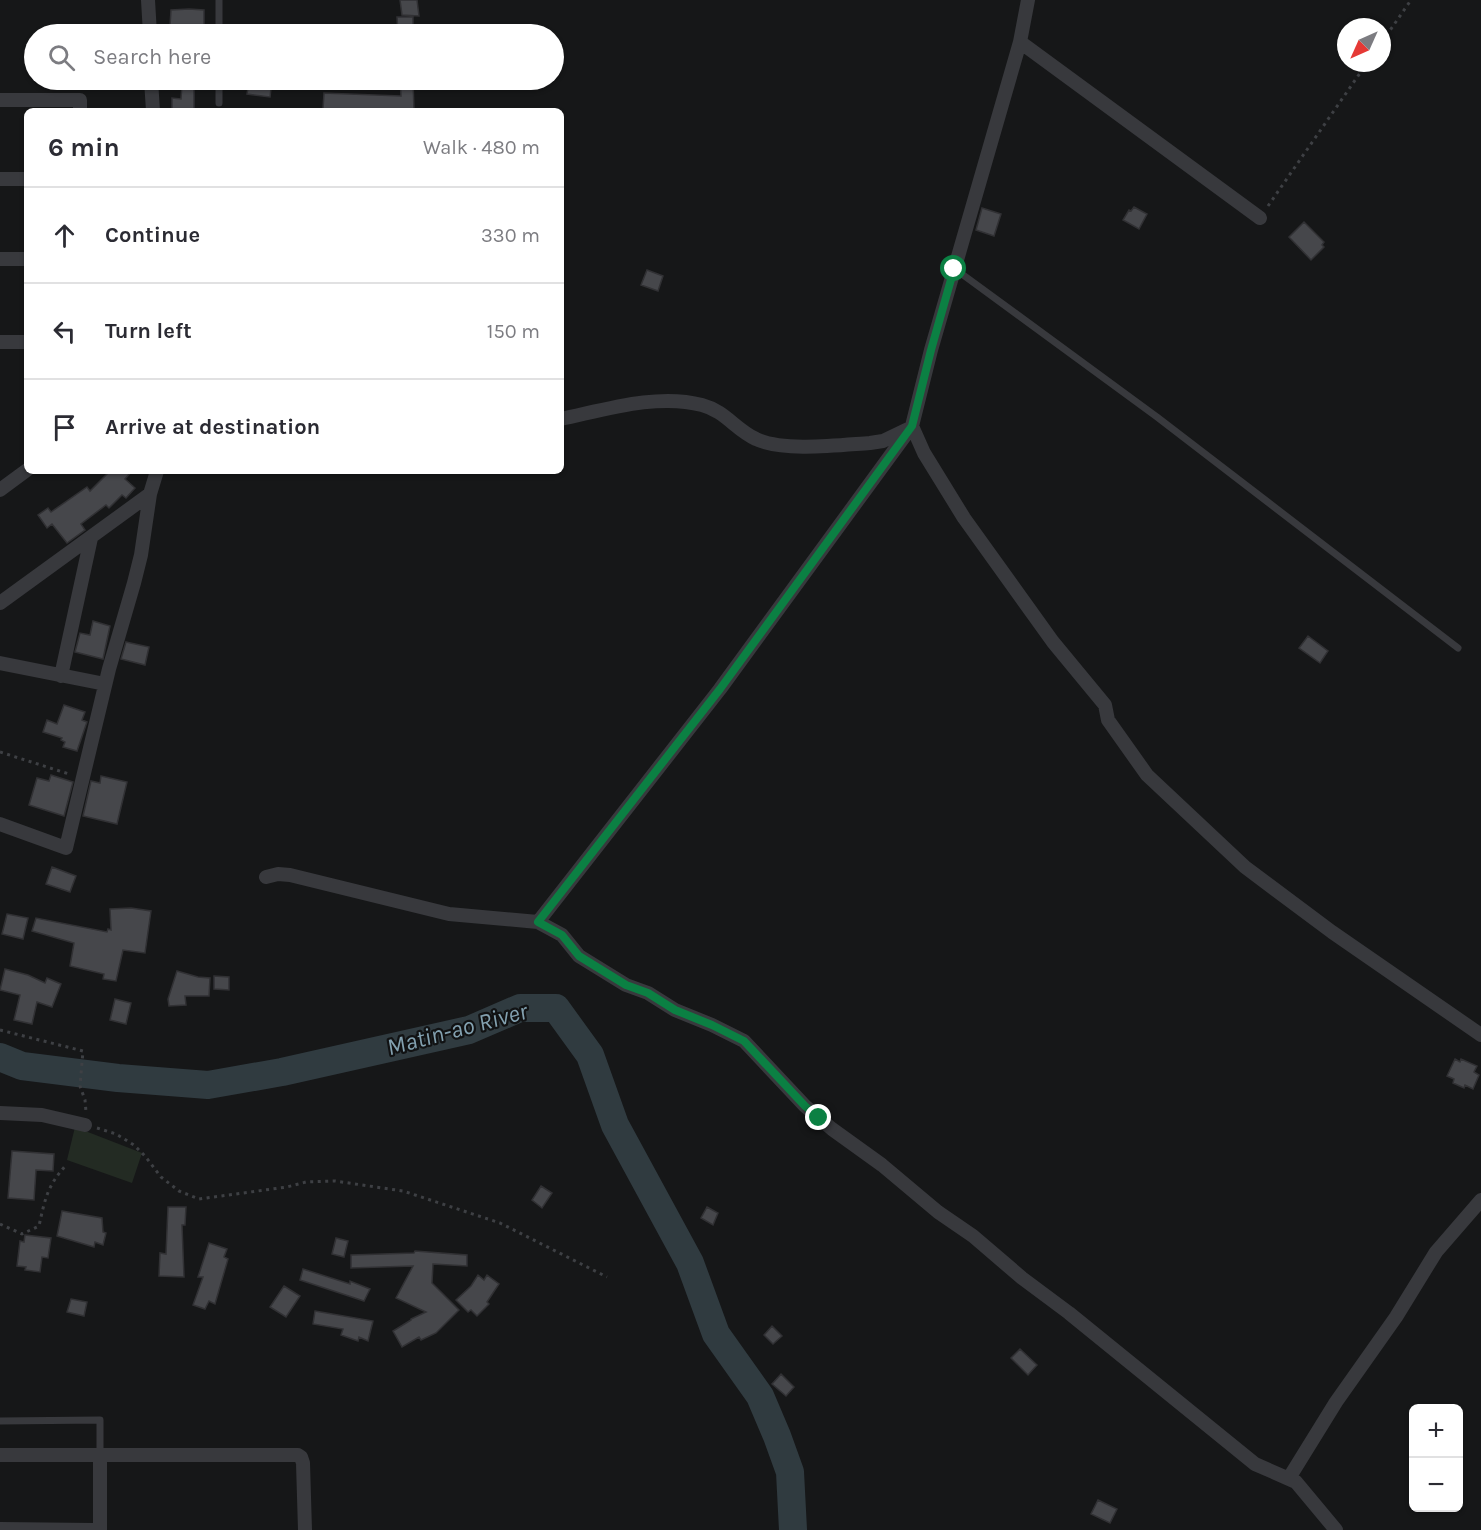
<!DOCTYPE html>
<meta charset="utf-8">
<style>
:root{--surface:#fff;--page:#f7f7f7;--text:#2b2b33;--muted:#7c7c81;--line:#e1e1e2}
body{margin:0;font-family:Karla,sans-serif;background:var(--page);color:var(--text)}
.controls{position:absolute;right:18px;bottom:18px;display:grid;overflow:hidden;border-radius:9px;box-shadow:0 2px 4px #0004}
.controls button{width:54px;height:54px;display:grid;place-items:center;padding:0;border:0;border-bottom:2px solid var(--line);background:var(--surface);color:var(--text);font:30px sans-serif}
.compass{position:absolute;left:1337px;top:18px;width:54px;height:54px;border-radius:50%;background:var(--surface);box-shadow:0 2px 4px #0004;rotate:225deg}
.stop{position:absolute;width:18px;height:18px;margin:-14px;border:4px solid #0b8043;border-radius:50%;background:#fff}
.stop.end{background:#0b8043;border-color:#fff;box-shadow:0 2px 6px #0008}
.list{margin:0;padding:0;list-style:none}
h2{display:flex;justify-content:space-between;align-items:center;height:78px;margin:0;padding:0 24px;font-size:26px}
h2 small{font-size:20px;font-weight:400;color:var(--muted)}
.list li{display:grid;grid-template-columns:39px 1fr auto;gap:18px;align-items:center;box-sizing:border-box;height:96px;padding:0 24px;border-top:2px solid var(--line)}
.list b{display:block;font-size:22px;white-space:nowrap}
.list em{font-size:20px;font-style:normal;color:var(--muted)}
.icon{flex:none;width:33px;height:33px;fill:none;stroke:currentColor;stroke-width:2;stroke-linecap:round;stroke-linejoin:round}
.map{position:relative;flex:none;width:1481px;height:1530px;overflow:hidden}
.search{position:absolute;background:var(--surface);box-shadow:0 2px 4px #0004;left:24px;top:24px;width:540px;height:66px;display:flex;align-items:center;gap:15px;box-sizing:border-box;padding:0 21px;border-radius:33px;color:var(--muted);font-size:22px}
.panel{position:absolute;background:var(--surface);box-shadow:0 2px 4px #0004;left:24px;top:108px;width:540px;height:366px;border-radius:9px}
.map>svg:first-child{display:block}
.green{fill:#232b23}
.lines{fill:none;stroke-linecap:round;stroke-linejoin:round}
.river{stroke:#303b40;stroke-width:28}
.building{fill:#46474b;stroke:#313134;stroke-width:1.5}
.path{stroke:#3e4044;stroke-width:3;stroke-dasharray:3 4.5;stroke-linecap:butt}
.lane{stroke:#38393d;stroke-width:7}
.street{stroke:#38393d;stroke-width:14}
.route{stroke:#0b8043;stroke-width:8}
.labels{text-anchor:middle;stroke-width:4.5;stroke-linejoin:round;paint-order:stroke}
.water-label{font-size:24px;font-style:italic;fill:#83a1b0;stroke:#111213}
</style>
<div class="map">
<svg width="1481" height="1530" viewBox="0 0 1481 1530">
<rect width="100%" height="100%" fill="#161718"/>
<path class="green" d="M 75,1127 L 142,1153 L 132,1183 L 67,1160 Z"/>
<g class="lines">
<path class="river" d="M 0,1057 L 22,1066 L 118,1078 L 208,1085 L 282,1072 L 469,1030 L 520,1008 L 556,1008 L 590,1055 L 615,1125 L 690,1263 L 716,1334 L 760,1396 L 777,1436 L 790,1472 L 793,1530"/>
</g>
<path class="building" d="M 400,0 L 417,0 L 419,16 L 402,15 Z
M 189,9 L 204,10 L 204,29 L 170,26 L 171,10 Z
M 397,17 L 413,17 L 413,34 L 398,34 Z
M 251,80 L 272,80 L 270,97 L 247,94 L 249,82 L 251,82 Z
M 400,80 L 413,80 L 414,111 L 323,109 L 324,93 L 401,96 Z
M 182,84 L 194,85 L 194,111 L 172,111 L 172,98 L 181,99 Z
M 1134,207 L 1147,214 L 1139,229 L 1123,220 L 1129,210 L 1131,211 Z
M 982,208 L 1001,214 L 994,236 L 976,230 Z
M 1304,222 L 1324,242 L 1322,245 L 1324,247 L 1311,260 L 1289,237 Z
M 647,270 L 663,276 L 658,291 L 641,285 Z
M 110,471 L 132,471 L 125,479 L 135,488 L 126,498 L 122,495 L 109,508 L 106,505 L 81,524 L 85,530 L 67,543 L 52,524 L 47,528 L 38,515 L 48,508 L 51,512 L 87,487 L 90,491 Z
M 93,621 L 110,626 L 103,659 L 75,652 L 80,633 L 90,635 Z
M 1308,636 L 1328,651 L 1320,663 L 1299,648 Z
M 126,642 L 149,647 L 145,665 L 121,659 Z
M 64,705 L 85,712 L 82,720 L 87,722 L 77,751 L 63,747 L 65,742 L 61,740 L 62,738 L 43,732 L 47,720 L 57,724 Z
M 51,775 L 73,782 L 64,816 L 29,805 L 37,778 L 49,781 Z
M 101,776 L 127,782 L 117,824 L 83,816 L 91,781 L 100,783 Z
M 52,867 L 76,876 L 70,892 L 46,884 Z
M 131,908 L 151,911 L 145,953 L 123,950 L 116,981 L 103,979 L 104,974 L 70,966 L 74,943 L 32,931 L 36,918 L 107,932 L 108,929 L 111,930 L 110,909 Z
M 7,914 L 28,918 L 23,939 L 2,934 Z
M 5,969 L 28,975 L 45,983 L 47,978 L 61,984 L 52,1007 L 37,1002 L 32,1024 L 14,1020 L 20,995 L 0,990 Z
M 177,971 L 198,977 L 210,978 L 209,996 L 185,996 L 186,1005 L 169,1006 L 168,999 Z
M 214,976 L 229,977 L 229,990 L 214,989 Z
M 115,999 L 131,1003 L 126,1024 L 110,1020 Z
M 1455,1059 L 1460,1062 L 1461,1059 L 1477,1066 L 1474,1072 L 1479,1075 L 1473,1089 L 1465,1085 L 1464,1088 L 1453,1083 L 1454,1079 L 1447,1076 Z
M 12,1151 L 54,1154 L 53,1171 L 36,1170 L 34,1200 L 8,1198 Z
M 541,1186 L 552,1193 L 542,1208 L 532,1200 Z
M 168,1207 L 186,1207 L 185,1225 L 182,1225 L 184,1277 L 159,1276 L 160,1253 L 166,1254 Z
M 707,1207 L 718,1213 L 713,1225 L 701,1218 Z
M 62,1211 L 102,1218 L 103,1232 L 106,1233 L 103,1245 L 95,1242 L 94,1247 L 57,1236 Z
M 25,1235 L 51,1238 L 48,1258 L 42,1257 L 40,1272 L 25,1270 L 26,1267 L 17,1266 L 20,1241 L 24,1242 Z
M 336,1238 L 348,1241 L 344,1257 L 332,1254 Z
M 209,1243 L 227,1249 L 224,1257 L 228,1259 L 215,1304 L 209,1301 L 205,1309 L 193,1305 L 203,1277 L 198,1277 Z
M 415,1251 L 467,1255 L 467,1266 L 433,1264 L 432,1283 L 459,1310 L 436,1333 L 421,1340 L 419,1337 L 402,1347 L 393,1331 L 411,1320 L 411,1319 L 426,1312 L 396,1298 L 413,1266 L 351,1268 L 351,1255 L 414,1253 Z
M 303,1269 L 350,1284 L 350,1281 L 370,1289 L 364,1301 L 300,1280 Z
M 478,1275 L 484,1280 L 487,1275 L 499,1284 L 487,1302 L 489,1304 L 477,1316 L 471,1310 L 468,1312 L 456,1300 L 471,1286 Z
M 284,1286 L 300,1296 L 286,1317 L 270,1307 Z
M 71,1299 L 87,1302 L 84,1316 L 67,1312 Z
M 315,1311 L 373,1321 L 368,1341 L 359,1337 L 358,1341 L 341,1335 L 343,1329 L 313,1324 Z
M 772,1326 L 782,1336 L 773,1344 L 764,1335 Z
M 1020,1349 L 1037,1365 L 1028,1375 L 1011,1358 Z
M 781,1374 L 794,1387 L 786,1396 L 772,1384 Z
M 1098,1500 L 1117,1509 L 1110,1523 L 1091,1514 Z"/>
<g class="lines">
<path class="path" d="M 1382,42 L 1411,0
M 1268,206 L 1367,63
M 0,752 L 69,774
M 0,1030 L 83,1051 L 80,1086 L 85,1100 L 86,1112
M 97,1128 L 116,1134 L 134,1145 L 145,1156 L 161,1177 L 179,1191 L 199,1199 L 287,1187 L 306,1182 L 335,1181 L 403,1191 L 500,1223 L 607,1277
M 0,1224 L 22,1234 L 39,1226 C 45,1199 47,1186 67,1164"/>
<path class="lane" d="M 219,34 L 219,0
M 219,80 L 219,103
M 955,269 L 1157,417 L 1458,648
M 0,1421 L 100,1420 L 100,1455"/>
<path class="street" d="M 148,0 L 150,34
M 1020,42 L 1260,218
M 151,80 L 153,111
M 0,100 L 80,100 L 80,111
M 0,179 L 27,179
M 0,259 L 27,259
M 0,342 L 27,342
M 561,419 C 604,410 657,393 702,405 C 725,411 736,430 756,439 C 783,452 840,445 870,443 L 883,441 L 908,429
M 912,426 L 924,453 L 964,518 L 1053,642 L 1105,705 L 1108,720 L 1147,775 L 1245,867 L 1332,932 L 1481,1035
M 0,490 L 27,470
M 0,603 L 150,494
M 0,663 L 105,684
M 61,676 L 91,538
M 0,824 L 66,848 L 109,669 L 134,583 L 141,555 L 150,494 L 157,471
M 266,877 L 278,874 L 290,875 L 449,914 L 538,922 L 562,935 L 579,956 L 626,985 L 648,993 L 675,1010 L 712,1025 L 744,1041 L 805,1106 L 832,1129 L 882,1165 L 938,1212 L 973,1236 L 1022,1278 L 1069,1313 L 1255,1464 L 1296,1482 L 1336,1530
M 538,922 L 720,689 L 912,426 L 931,350 L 1020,42 L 1028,0
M 0,1113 L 42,1115 L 85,1125
M 0,1455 L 298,1455 L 301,1457 L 303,1463 L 305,1530
M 1289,1478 L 1336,1402 L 1396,1317 L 1436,1252 L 1481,1200
M 0,1529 L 93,1530
M 100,1530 L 100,1455"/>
</g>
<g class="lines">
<path class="route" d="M 819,1118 L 805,1106 L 744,1041 L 712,1025 L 675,1010 L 648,993 L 626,985 L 579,956 L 562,935 L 538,922 L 720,689 L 912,426 L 931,350 L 954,269"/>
</g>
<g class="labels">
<g class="water-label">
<text transform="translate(457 1029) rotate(-15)" y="8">Matin-ao River</text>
</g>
</g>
</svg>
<div class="controls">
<button>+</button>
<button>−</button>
</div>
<svg class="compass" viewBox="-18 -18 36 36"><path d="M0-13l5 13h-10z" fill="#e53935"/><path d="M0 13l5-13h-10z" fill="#7c7c81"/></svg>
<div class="stop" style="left:954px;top:269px"></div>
<div class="stop end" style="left:819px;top:1118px"></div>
<div class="search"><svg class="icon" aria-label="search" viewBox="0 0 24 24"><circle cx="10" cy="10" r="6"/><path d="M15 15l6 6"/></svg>Search here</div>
<section class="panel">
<h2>6 min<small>Walk · 480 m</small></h2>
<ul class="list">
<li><svg class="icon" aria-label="ahead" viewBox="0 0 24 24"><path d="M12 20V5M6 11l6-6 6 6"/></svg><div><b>Continue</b></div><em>330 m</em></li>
<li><svg class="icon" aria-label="left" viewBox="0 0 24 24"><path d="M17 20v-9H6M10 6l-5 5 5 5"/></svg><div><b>Turn left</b></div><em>150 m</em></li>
<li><svg class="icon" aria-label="arrive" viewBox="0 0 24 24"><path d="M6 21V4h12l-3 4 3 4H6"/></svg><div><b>Arrive at destination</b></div></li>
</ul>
</section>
</div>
